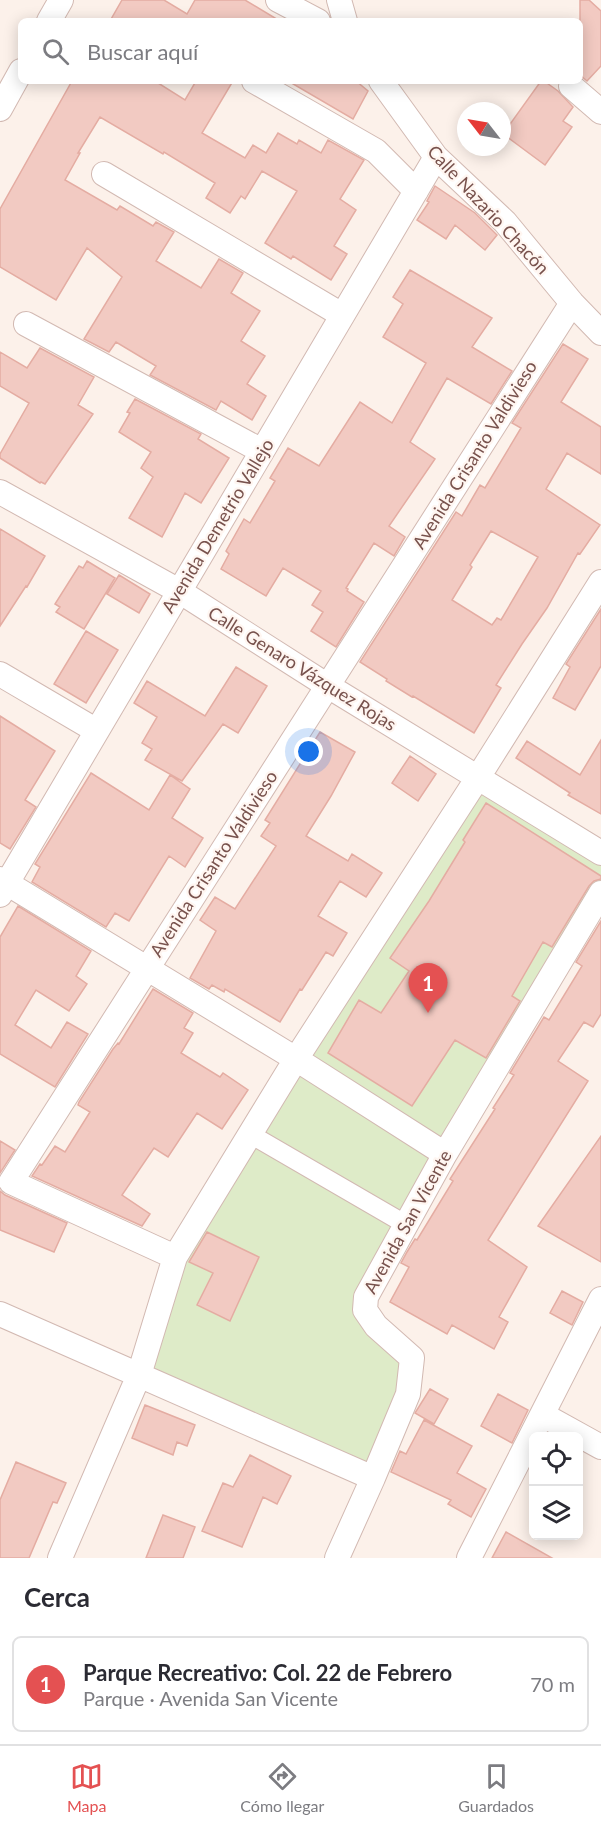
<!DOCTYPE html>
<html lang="es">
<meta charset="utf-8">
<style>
:root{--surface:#fff;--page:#f7f7f7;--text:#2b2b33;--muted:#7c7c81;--line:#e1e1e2;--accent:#e45152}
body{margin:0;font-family:Lato,sans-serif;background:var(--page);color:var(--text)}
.controls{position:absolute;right:18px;bottom:18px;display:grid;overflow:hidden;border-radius:9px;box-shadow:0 3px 15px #0003}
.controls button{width:54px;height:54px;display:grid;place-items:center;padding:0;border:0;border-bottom:2px solid var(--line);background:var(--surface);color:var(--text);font:30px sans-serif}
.compass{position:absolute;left:457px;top:102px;width:54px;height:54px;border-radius:50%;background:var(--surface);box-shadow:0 3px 15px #0003;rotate:301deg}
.you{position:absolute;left:309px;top:752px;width:21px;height:21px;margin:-15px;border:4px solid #fff;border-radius:50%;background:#1a73e8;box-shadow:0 0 0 9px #1a73e833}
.badge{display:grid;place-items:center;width:39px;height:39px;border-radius:50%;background:var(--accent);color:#fff;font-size:20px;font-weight:700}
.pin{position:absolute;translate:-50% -50px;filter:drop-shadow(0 2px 3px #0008)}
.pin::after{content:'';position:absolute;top:32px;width:21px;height:18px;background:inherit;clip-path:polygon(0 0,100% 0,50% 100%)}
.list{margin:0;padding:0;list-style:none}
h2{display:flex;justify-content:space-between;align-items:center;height:78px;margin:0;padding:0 24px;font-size:26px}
h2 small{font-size:20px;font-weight:400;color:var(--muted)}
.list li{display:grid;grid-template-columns:39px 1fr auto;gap:18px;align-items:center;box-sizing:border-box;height:96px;margin:0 12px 12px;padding:0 12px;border:2px solid var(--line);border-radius:9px}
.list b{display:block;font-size:22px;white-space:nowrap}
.list p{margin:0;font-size:20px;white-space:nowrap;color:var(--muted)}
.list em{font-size:20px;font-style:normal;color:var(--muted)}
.icon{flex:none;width:33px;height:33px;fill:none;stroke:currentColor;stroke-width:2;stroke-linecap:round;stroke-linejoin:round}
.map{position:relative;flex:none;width:601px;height:1558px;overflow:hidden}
.search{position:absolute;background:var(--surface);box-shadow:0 3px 15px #0003;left:18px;right:18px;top:18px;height:66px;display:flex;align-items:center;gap:15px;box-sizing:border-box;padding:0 21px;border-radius:9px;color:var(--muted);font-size:22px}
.sheet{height:186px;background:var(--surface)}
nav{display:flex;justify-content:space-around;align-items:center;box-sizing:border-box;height:84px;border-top:2px solid var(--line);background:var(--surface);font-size:16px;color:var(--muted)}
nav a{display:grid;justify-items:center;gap:3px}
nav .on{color:var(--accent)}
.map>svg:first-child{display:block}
.green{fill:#deebc8}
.building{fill:#f2cac2;stroke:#e4aca2;stroke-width:1.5;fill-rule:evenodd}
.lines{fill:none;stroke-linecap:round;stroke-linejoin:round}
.pedestrian-casing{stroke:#d2b9b2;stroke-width:20}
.minor-casing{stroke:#d2b9b2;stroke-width:26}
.pedestrian{stroke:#fff;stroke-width:18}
.minor{stroke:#fff;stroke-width:24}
.labels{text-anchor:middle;stroke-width:4.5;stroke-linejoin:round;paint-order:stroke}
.street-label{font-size:18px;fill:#78524d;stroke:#fff6f1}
</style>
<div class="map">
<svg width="601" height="1558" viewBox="0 0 601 1558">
<rect width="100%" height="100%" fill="#fcf1ea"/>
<path class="green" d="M 477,779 L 601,853 L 601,893 L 365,1310 L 412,1358 L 373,1478 L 139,1375 L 175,1257 Z"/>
<path class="building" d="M 122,0 L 164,0 L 187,14 L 195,0 L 245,0 L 280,21 L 110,21 Z
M 580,0 L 589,0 L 601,11 L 601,66 L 587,81 L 580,75 Z
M 72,81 L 155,81 L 185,100 L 196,81 L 233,81 L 202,133 L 245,158 L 253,145 L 266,153 L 278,133 L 297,144 L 299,140 L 321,153 L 328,140 L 364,160 L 340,199 L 356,210 L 334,246 L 347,254 L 331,280 L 293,256 L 291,259 L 265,243 L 297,191 L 262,171 L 245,199 L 241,196 L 230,213 L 206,198 L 215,183 L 164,152 L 163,154 L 100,117 L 78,153 L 80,153 L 65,180 L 117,210 L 120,206 L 153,226 L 156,222 L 174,232 L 156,261 L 201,288 L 219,259 L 243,273 L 231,293 L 260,311 L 241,341 L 265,356 L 247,384 L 266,396 L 252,420 L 221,401 L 216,410 L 150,375 L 156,366 L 116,342 L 109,352 L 84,339 L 122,277 L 87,248 L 56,300 L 0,267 L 0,209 Z
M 288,81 L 356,81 L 368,91 L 353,119 Z
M 541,81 L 544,81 L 558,91 L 573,107 L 563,121 L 572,127 L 545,165 L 503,134 Z
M 435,186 L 475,213 L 497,235 L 485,250 L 455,225 L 446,239 L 417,220 L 429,202 L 427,201 Z
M 410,270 L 492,318 L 472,347 L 512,371 L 491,404 L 447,378 L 410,442 L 435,459 L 389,526 L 405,537 L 394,556 L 374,543 L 346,588 L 348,589 L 347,591 L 364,602 L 336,647 L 311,631 L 323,612 L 312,605 L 321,591 L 283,568 L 266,596 L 221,569 L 229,554 L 226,551 L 244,519 L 250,523 L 275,481 L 270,478 L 288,448 L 319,466 L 360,402 L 392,423 L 426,363 L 383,337 L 403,304 L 393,297 Z
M 563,344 L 588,359 L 561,402 L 601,427 L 601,474 L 567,453 L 546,489 L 600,525 L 580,554 L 578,553 L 547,608 L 522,644 L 496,685 L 501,688 L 474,733 L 413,696 L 412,697 L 386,681 L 387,679 L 360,662 L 456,512 L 462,516 L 480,485 L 485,488 L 521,428 L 512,423 ZM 491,531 L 538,557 L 501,620 L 497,618 L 492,625 L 452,600 L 472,567 L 470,565 Z
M 40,348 L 94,377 L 78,405 L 93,414 L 45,484 L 41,482 L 40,483 L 0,458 L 0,454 L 29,403 L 0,386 L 0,352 L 27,368 Z
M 135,399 L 201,434 L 198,439 L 229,458 L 201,503 L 185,493 L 162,537 L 129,518 L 153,477 L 141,468 L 151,452 L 119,432 L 130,413 L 127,412 Z
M 0,529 L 45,556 L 27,587 L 26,586 L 0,626 Z
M 87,561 L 115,578 L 84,629 L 56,612 L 60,607 L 55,604 L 79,566 L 83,568 Z
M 119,575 L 150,594 L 139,613 L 107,594 Z
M 601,609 L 601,666 L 575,710 L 553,698 L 570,667 L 566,664 Z
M 86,631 L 118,650 L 86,703 L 54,684 Z
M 236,667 L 267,686 L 238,733 L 223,724 L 182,781 L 145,760 L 152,749 L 142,743 L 157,717 L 134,703 L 147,681 L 205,716 Z
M 0,716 L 55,751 L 25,800 L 36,807 L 10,849 L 0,843 Z
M 320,732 L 355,752 L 331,796 L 306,836 L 348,861 L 352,854 L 382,873 L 366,897 L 340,881 L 318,916 L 347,933 L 333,956 L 326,952 L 302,990 L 300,989 L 280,1022 L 225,989 L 224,992 L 212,985 L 209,989 L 190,978 L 216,931 L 200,920 L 215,897 L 235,909 L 276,846 L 261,836 L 270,823 L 265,820 Z
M 601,740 L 601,814 L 568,795 L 570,793 L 516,758 L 527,741 L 580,775 Z
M 410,756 L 436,774 L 418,801 L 392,783 Z
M 91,773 L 149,810 L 170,775 L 190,789 L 172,818 L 203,838 L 185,867 L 169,856 L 129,921 L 115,913 L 106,927 L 32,882 L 40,867 L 35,864 Z
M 486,803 L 601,876 L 601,879 L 594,881 L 589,886 L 552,947 L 543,942 L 512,996 L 520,1001 L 486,1058 L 455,1040 L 412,1106 L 328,1053 L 359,1000 L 381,1013 L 409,971 L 390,958 L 429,901 L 465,842 L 463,840 Z
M 18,906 L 91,951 L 76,976 L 87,984 L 69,1011 L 36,990 L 15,1025 L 51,1048 L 67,1022 L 88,1034 L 55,1087 L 0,1054 L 0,937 Z
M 601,921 L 601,1014 L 593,1027 L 584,1022 L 558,1061 L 588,1081 L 488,1240 L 527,1267 L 499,1317 L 508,1322 L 494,1349 L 452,1325 L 447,1334 L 390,1302 L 409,1267 L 401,1263 L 407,1252 L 415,1239 L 417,1240 L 453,1181 L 450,1179 L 495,1109 L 493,1108 L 514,1075 L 510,1073 L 544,1017 L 549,1020 L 582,966 L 576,962 Z
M 153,989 L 193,1013 L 184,1028 L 193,1033 L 181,1053 L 220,1077 L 223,1073 L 248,1090 L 222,1129 L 197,1113 L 168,1157 L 154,1148 L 122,1195 L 150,1214 L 142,1226 L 32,1176 L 40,1164 L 42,1165 L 55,1146 L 65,1152 L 90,1112 L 78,1105 L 79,1102 L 113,1049 L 118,1043 L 119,1044 Z
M 601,1136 L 601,1262 L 538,1226 Z
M 0,1141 L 15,1150 L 0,1173 Z
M 0,1191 L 5,1195 L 67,1223 L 54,1252 L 0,1230 Z
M 207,1232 L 259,1257 L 230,1321 L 197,1305 L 213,1273 L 189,1262 Z
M 562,1291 L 583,1302 L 572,1325 L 550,1313 Z
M 430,1389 L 448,1399 L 434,1424 L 415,1413 Z
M 498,1394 L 528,1410 L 512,1443 L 481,1426 Z
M 145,1405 L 195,1425 L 187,1446 L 177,1442 L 173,1455 L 132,1438 Z
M 424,1420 L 472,1446 L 457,1473 L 486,1489 L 471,1517 L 448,1504 L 451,1500 L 391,1472 L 400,1451 L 406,1454 Z
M 250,1455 L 291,1476 L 277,1504 L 263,1497 L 242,1547 L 202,1531 L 223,1483 L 233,1487 Z
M 16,1462 L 66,1483 L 57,1503 L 53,1502 L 29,1558 L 0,1558 L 0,1500 Z
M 163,1515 L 195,1527 L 183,1558 L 146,1558 Z
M 506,1532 L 552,1558 L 492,1558 Z"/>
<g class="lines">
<defs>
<path id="pedestrian" d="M 250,1134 L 405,1224"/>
<path id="minor" d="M 278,0 L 318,21
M 339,0 L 345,21
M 49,21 L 61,0
M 254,81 L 376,151 L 416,191
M 381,81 L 436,157 L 505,222 L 572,303 L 601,333
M 571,86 L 601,112
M 0,109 L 21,71
M 104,174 L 342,315
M 26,324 L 262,451
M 0,492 L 179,591 L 328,686 L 601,853
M 0,674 L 97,731
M 0,879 L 296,1059 L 445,1154
M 0,895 L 436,157
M 175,1257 L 11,1182 L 572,303
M 0,1314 L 373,1478
M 543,1415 L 601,1447
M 60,1558 L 139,1375 L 175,1257 L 296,1059 L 477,779 L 601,582
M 337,1558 L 373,1478 L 408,1394 L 412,1358 L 376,1326 L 365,1310 L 366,1297 L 445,1154 L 601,893
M 469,1558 L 601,1299"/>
</defs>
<use href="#pedestrian" class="pedestrian-casing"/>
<use href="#minor" class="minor-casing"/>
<use href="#pedestrian" class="pedestrian"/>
<use href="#minor" class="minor"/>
</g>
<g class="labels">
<g class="street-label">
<text transform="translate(488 210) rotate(47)" y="6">Calle Nazario Chacón</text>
<text transform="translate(475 455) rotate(-58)" y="6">Avenida Crisanto Valdivieso</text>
<text transform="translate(218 526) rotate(-59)" y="6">Avenida Demetrio Vallejo</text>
<text transform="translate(302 669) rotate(32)" y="6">Calle Genaro Vázquez Rojas</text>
<text transform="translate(214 864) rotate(-57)" y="6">Avenida Crisanto Valdivieso</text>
<text transform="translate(408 1222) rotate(-61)" y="6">Avenida San Vicente</text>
</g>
</g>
</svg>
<div class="controls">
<button><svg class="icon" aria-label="locate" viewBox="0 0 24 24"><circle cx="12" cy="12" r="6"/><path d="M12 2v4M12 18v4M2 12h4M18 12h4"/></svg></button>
<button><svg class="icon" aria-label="layers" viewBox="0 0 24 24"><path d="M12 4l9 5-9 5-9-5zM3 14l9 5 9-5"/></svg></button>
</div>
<svg class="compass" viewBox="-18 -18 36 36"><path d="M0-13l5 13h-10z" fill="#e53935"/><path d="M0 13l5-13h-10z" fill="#7c7c81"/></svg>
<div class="you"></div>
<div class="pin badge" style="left:428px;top:1013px">1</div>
<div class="search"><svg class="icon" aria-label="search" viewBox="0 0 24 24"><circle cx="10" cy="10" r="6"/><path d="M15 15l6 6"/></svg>Buscar aquí</div>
</div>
<section class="sheet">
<h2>Cerca<small></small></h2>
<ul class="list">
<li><span class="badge">1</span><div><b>Parque Recreativo: Col. 22 de Febrero</b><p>Parque · Avenida San Vicente</p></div><em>70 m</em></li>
</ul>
</section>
<nav>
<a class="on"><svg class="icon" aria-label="map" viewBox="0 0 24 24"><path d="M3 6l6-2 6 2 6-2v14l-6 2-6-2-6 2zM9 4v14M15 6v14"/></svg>Mapa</a>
<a><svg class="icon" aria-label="directions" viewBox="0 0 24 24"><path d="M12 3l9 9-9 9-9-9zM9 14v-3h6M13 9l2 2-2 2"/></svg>Cómo llegar</a>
<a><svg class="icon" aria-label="saved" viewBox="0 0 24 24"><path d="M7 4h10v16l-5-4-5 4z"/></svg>Guardados</a>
</nav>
